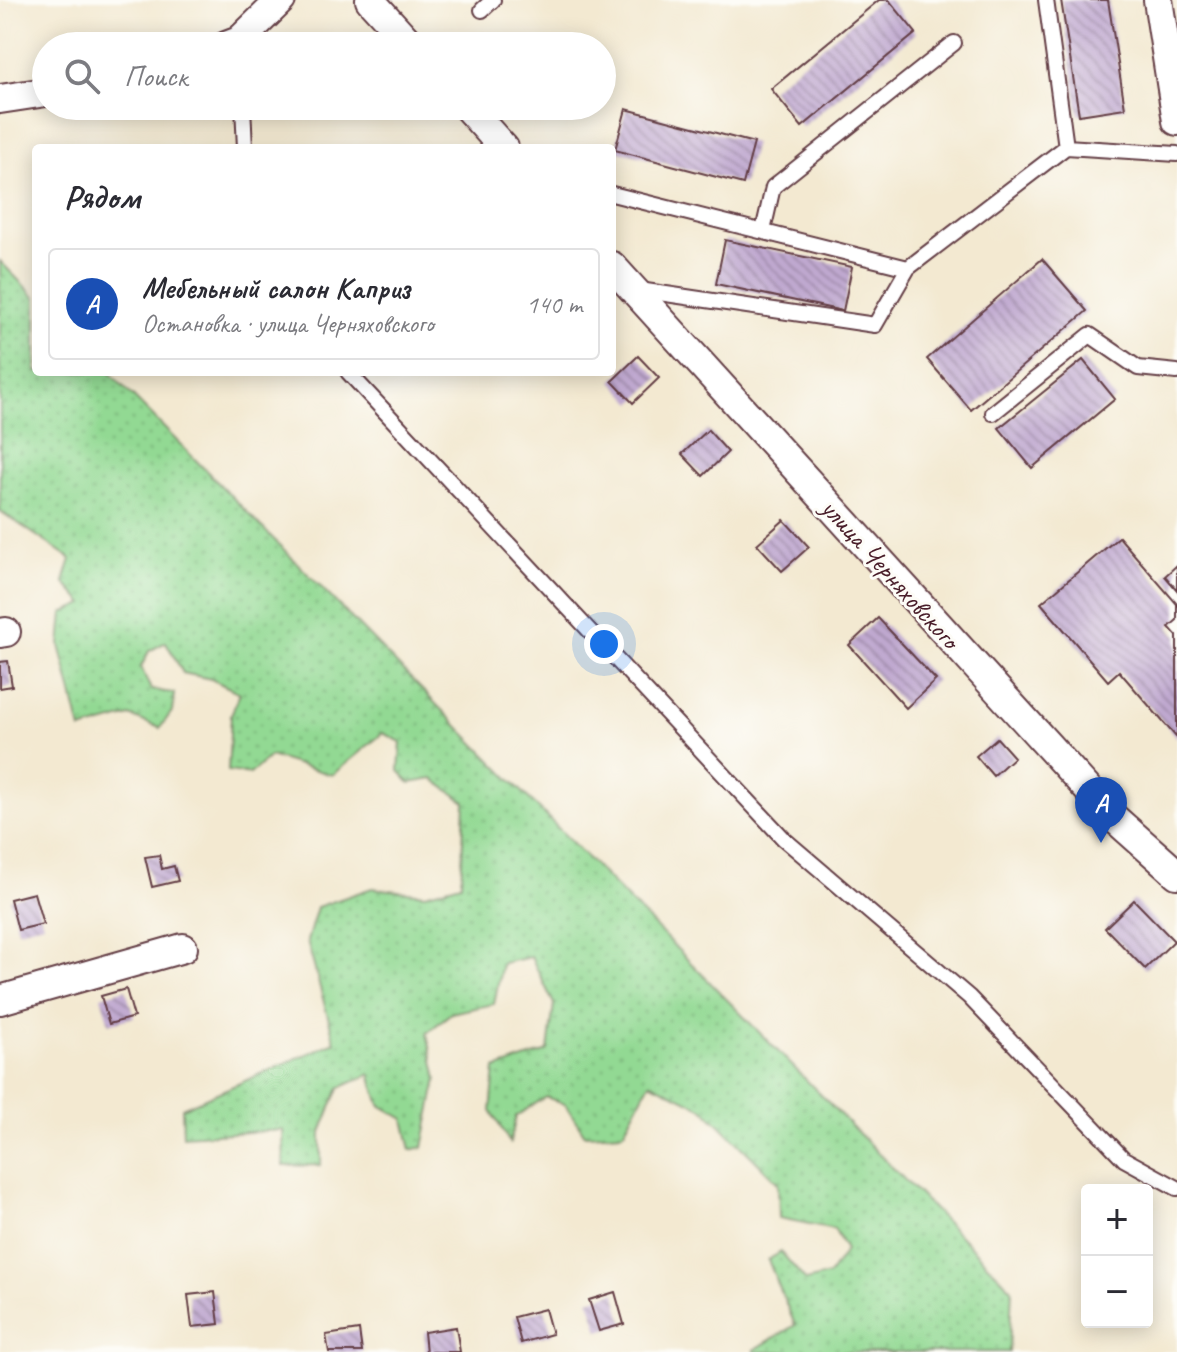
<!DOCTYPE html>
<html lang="ru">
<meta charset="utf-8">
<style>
:root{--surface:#fff;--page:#f7f7f7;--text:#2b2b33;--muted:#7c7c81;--line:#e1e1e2;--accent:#db2777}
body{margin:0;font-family:Caveat,sans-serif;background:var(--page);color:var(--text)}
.controls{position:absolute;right:24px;bottom:24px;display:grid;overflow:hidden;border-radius:8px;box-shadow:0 4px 20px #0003}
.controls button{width:72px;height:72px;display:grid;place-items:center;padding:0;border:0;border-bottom:2px solid var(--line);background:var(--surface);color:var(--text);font:40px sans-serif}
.you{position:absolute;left:604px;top:644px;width:28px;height:28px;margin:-20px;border:6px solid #fff;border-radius:50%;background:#1a73e8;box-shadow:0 0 0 12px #1a73e833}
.badge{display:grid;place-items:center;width:52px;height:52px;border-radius:50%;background:var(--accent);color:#fff;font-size:26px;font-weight:700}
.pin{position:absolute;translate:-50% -66px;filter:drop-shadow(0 2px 4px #0008)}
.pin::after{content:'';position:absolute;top:42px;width:28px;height:24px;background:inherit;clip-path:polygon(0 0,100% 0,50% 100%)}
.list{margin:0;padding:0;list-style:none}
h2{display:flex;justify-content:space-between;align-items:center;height:104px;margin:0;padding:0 32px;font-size:34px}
h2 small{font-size:26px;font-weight:400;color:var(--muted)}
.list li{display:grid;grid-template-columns:52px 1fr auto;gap:24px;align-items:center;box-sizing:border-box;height:112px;margin:0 16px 16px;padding:0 16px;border:2px solid var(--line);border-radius:8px}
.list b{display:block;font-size:30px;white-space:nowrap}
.list p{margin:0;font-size:26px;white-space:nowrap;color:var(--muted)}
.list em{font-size:26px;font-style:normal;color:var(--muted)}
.icon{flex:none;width:44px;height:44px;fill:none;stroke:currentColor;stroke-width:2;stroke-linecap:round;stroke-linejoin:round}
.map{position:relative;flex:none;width:1177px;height:1352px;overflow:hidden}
.search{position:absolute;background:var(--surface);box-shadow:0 4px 20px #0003;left:32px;top:32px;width:584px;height:88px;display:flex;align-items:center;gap:20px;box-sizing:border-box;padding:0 28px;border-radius:44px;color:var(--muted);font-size:30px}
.panel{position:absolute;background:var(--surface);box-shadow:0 4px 20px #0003;left:32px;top:144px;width:584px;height:232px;border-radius:8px}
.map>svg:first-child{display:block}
.grass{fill:url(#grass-dots);stroke:#6e7c5f;stroke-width:2}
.building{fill:url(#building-back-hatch)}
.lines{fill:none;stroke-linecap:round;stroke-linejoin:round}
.lane-casing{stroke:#633d44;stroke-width:18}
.street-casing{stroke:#633d44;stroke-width:32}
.lane{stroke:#fff;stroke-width:14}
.street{stroke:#fff;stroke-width:28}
.labels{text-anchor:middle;stroke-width:6;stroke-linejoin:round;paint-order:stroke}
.street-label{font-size:28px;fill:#4a1f2b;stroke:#fdfcf7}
</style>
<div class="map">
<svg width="1177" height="1352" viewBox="0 0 1177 1352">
<defs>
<pattern id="grass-dots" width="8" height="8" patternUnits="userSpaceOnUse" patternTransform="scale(2)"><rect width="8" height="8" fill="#92d993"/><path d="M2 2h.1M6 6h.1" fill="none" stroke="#7fba7f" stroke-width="1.8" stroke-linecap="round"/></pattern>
<pattern id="building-back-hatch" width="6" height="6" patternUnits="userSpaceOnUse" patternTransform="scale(2)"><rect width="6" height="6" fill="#c0a9d0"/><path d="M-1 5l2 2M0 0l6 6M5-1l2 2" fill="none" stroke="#9e89a9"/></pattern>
</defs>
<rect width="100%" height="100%" fill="#fdfcf7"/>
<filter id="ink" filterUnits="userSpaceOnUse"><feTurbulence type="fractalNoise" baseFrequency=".0125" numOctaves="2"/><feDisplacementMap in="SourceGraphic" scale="16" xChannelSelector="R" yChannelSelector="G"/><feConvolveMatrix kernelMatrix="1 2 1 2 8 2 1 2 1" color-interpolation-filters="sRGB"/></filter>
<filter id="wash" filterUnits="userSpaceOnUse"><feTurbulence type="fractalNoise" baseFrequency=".006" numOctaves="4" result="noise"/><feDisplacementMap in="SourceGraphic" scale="32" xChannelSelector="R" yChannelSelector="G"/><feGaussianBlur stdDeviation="1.8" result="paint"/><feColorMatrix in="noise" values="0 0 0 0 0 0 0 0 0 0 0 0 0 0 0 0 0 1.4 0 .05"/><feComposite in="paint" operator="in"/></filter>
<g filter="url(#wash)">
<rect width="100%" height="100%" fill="#f3e9d1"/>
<path class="grass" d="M 0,261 L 36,298 L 36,372 L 109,372 L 1012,1289 L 1009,1352 L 755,1352 L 754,1350 L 795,1325 L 768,1260 L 781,1252 L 806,1281 L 829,1275 L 846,1250 L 834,1229 L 779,1218 L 778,1183 L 704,1109 L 650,1082 L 623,1133 L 585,1135 L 565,1104 L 546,1097 L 516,1116 L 510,1143 L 491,1111 L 495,1069 L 548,1051 L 554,1004 L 531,957 L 502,963 L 494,1004 L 451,1013 L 427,1033 L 437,1079 L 423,1147 L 411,1150 L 404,1119 L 380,1105 L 370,1074 L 339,1088 L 321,1132 L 321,1165 L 284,1166 L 283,1130 L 183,1136 L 182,1108 L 335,1042 L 307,941 L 317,907 L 372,888 L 425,894 L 461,884 L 465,802 L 433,779 L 410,783 L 399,771 L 401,742 L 383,733 L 332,775 L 270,756 L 250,774 L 228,771 L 231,715 L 240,693 L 211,679 L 183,673 L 166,642 L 149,651 L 141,667 L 151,690 L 174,693 L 173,710 L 160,728 L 130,716 L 81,730 L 60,645 L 63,613 L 84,604 L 64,582 L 71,559 L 0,511 Z"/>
<g id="blocks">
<path class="building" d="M 879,0 L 889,0 L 916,33 L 802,127 L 771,89 Z
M 1061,0 L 1108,0 L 1125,108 L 1079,115 Z
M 367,106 L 385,106 L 375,115 Z
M 626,109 L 754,143 L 743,184 L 615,150 Z
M 725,240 L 852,267 L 843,311 L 716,284 Z
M 1042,259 L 1087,311 L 971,410 L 927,359 Z
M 638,356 L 659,378 L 633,403 L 612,381 Z
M 1083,360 L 1115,399 L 1032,468 L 999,428 Z
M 708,430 L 728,452 L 703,476 L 682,454 Z
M 784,520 L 809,547 L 782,571 L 757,544 Z
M 1119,537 L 1177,604 L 1177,620 L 1169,627 L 1177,636 L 1177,738 L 1119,671 L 1108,681 L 1041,603 Z
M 1177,565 L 1177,590 L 1165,576 Z
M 878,618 L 936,680 L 906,708 L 849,645 Z
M 8,661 L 12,686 L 0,688 L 0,662 Z
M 997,738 L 1014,757 L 993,776 L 976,756 Z
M 159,855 L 162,869 L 174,866 L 178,881 L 152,887 L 145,857 Z
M 34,893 L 43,924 L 18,930 L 10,899 Z
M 1134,900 L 1174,941 L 1145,969 L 1105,928 Z
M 126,989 L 134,1017 L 109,1024 L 101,996 Z
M 215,1292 L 219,1324 L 192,1327 L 188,1295 Z
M 615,1292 L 624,1324 L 599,1331 L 589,1300 Z
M 545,1309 L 552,1334 L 521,1343 L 514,1317 Z
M 456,1327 L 460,1352 L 426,1352 L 424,1332 Z
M 359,1330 L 362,1352 L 329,1352 L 326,1335 Z"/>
</g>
</g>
<g filter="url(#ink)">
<use href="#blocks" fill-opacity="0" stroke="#633d44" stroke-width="2"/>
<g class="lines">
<defs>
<path id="lane" d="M 1046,0 L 1066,147 L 1177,154
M 482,10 L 493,0
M 243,106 L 245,148
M 612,194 L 908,268 L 1066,147
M 763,231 L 773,187 L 954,43
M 639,290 L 875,325 L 908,268
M 348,372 L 784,839 L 969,997 L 1124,1159 L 1177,1188
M 993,413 L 1090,335 L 1138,368 L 1177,372"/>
<path id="street" d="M 370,0 L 412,46
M 1158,0 L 1177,121
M 226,46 L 239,41 L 281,0
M 0,99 L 46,92
M 466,106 L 504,148
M 612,266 L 1114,818 L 1177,874
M 0,633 L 6,632
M 0,1000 L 183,948"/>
</defs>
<use href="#lane" class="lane-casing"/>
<use href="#street" class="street-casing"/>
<use href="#lane" class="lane"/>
<use href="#street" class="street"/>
</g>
</g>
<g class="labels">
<g class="street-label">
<text transform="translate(891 573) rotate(48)" y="10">улица Черняховского</text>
</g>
</g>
</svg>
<div class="controls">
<button>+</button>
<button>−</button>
</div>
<div class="you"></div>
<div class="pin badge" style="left:1101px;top:843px;background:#1a4fb4">A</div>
<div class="search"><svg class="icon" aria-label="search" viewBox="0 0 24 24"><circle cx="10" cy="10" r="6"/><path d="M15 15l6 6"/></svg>Поиск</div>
<section class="panel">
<h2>Рядом<small></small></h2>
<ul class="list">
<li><span class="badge" style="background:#1a4fb4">A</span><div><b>Мебельный салон Каприз</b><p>Остановка · улица Черняховского</p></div><em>140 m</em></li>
</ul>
</section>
</div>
